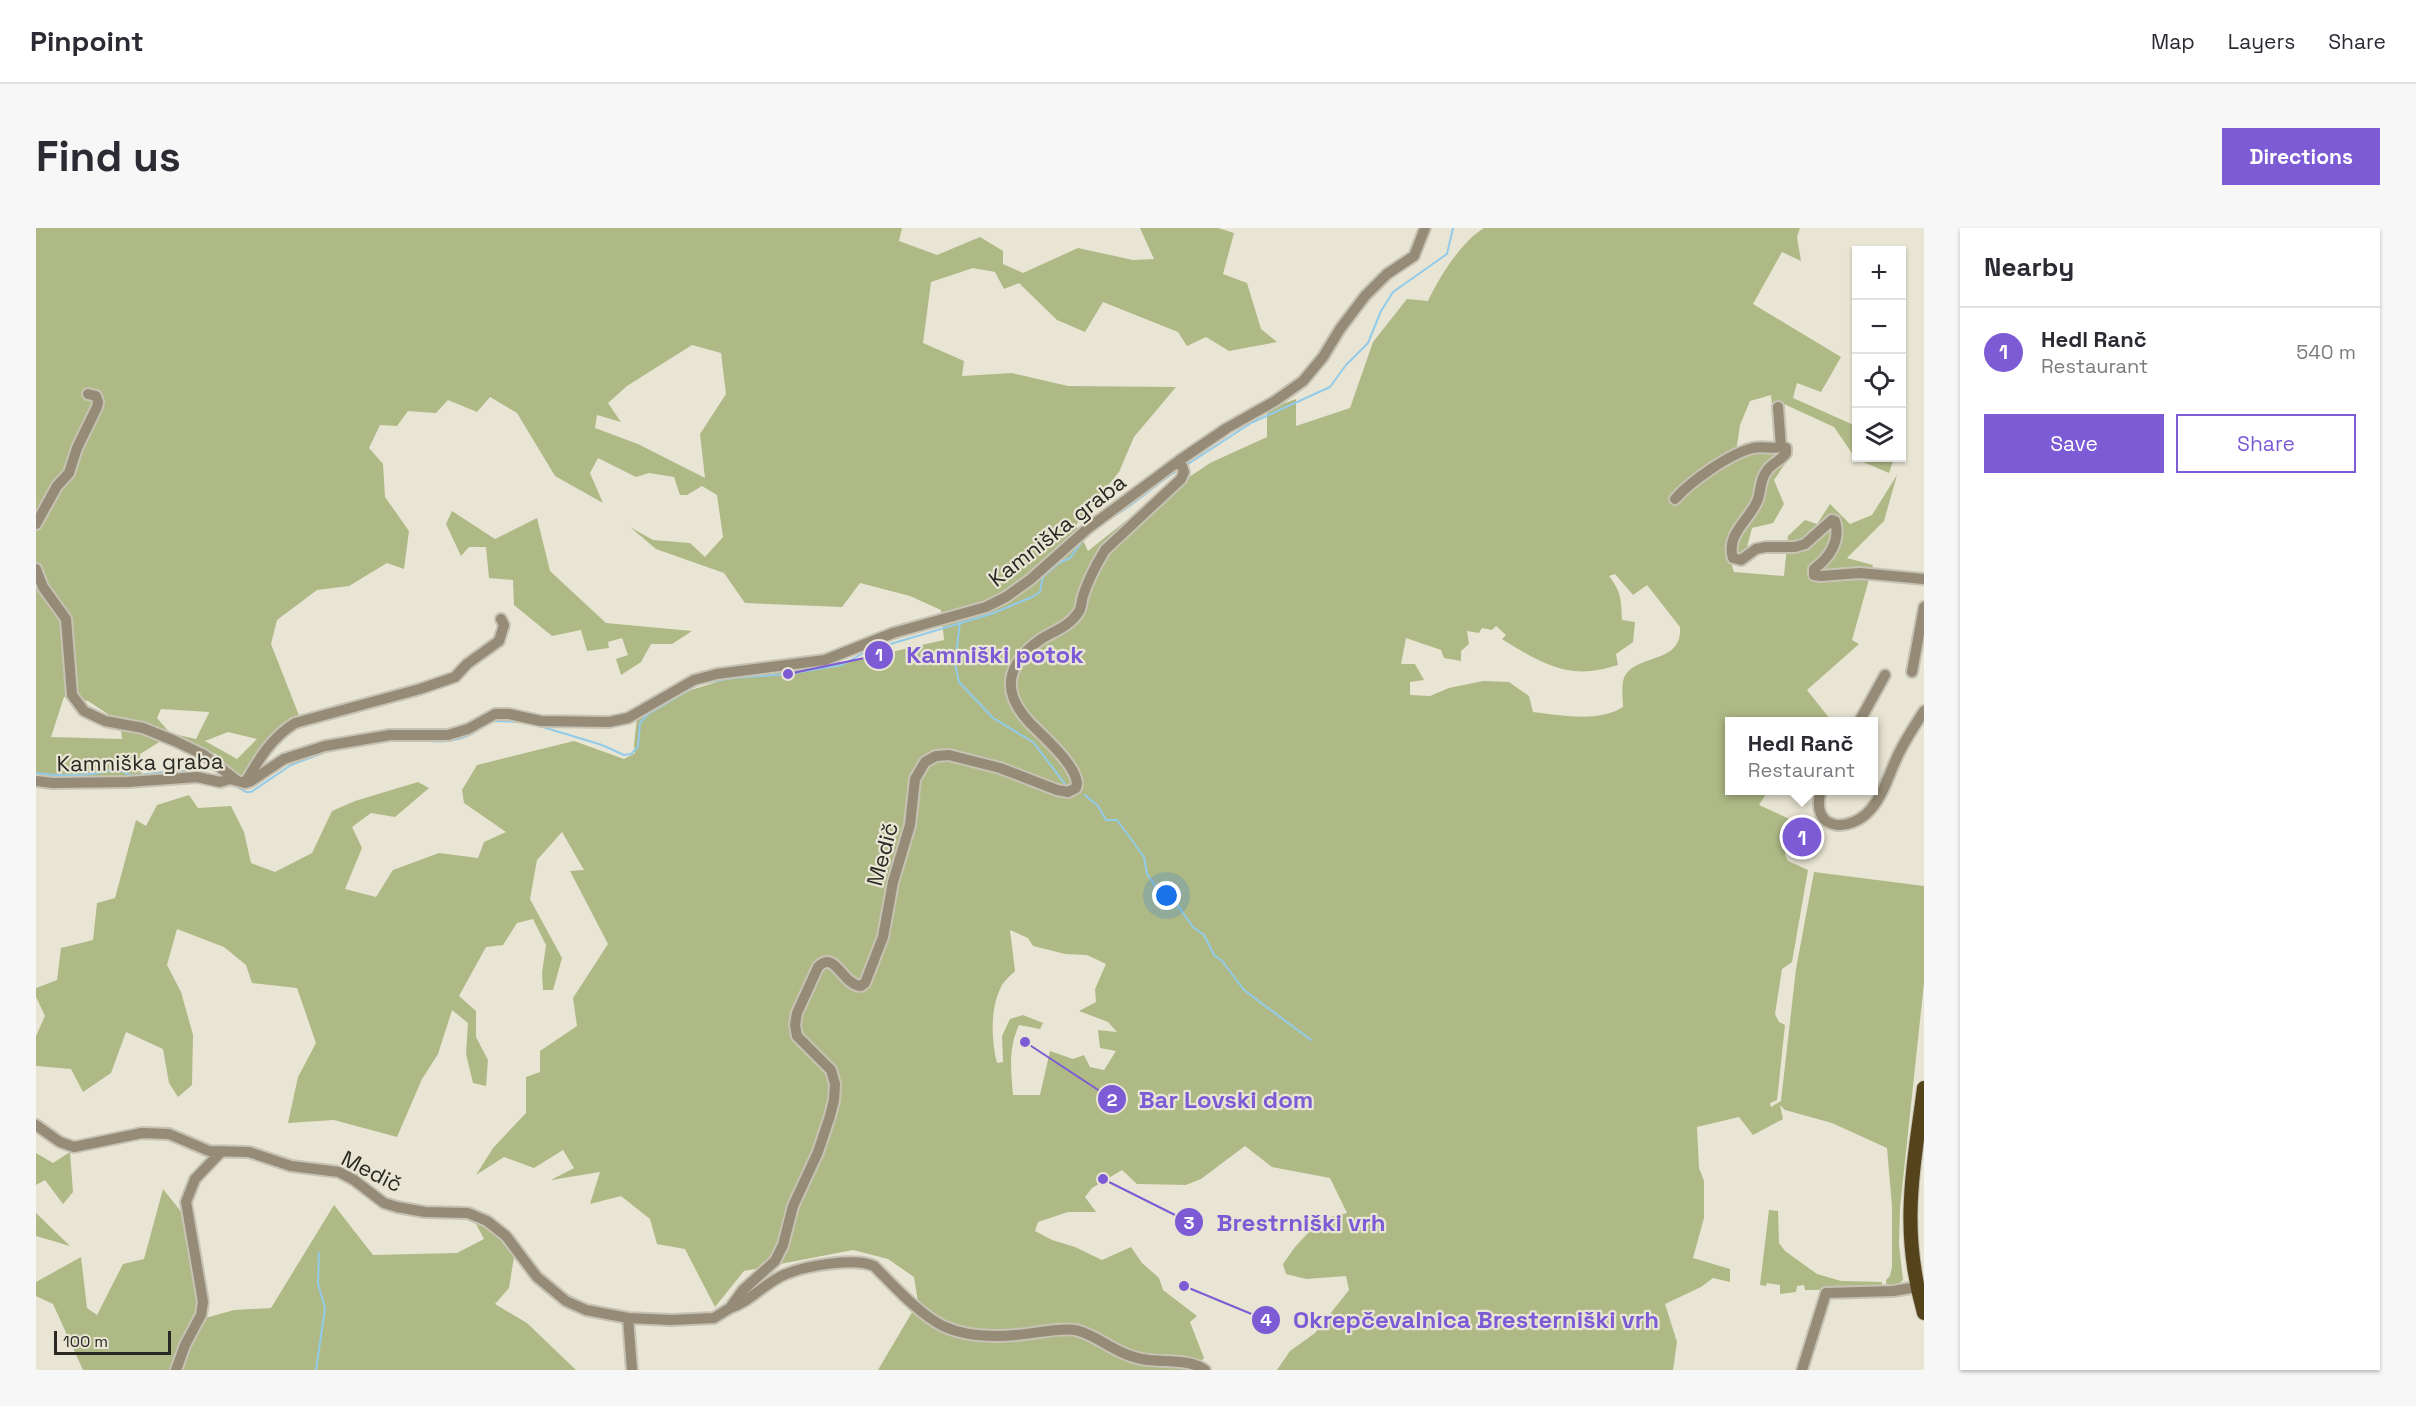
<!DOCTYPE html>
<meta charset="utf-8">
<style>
:root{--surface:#fff;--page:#f7f7f7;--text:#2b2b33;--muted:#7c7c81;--line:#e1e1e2;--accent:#7d5bd5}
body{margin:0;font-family:"Space Grotesk",sans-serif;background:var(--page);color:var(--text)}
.controls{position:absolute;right:18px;top:18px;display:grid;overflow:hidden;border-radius:0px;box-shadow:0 2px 4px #0004}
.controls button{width:54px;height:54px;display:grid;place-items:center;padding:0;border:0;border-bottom:2px solid var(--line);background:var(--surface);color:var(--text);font:30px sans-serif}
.scale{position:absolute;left:18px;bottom:15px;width:117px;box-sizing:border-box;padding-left:6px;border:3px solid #292822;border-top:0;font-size:16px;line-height:21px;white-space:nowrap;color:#292822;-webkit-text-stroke:4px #e9e5d4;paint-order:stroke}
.you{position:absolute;left:1131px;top:668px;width:21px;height:21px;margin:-15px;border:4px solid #fff;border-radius:50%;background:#1a73e8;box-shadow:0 0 0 9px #1a73e833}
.badge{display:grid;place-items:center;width:39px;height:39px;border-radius:50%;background:var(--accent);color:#fff;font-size:20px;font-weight:700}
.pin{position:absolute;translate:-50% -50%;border:3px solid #fff;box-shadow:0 2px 6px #0006}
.popup{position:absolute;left:1689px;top:489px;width:153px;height:78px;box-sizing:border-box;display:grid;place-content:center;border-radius:0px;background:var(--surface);filter:drop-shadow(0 2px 4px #0005);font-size:20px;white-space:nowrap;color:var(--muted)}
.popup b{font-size:22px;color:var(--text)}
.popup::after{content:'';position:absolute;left:50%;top:100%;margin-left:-12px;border:12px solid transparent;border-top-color:var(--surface)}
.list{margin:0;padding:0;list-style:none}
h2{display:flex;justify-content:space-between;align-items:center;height:78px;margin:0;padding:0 24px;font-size:26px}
h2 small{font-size:20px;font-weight:400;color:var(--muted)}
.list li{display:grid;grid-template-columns:39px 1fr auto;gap:18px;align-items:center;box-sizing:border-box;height:90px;padding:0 24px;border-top:2px solid var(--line)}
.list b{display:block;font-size:22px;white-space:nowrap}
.list p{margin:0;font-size:20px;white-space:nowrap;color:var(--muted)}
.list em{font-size:20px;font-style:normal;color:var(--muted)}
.actions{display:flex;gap:12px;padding:18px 24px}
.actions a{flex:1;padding:14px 0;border:2px solid var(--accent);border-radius:0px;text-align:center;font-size:21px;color:var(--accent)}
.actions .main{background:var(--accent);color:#fff}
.icon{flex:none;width:33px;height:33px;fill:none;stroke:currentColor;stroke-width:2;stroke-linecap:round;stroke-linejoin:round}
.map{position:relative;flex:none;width:1888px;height:1142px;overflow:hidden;border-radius:0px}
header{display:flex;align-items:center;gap:36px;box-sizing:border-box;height:84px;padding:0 30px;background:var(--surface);border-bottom:2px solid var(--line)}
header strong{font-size:28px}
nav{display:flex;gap:33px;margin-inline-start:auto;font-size:21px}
.intro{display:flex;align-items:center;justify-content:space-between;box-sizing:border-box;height:144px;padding:0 36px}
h1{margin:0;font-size:42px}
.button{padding:15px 27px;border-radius:0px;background:var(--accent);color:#fff;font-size:21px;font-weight:700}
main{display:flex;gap:36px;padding:0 36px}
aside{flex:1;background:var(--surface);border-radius:0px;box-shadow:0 2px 4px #0004}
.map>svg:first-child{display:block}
.green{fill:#aeb986;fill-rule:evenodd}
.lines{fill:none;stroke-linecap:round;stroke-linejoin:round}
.stream{stroke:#92cbe9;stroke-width:2}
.minor-casing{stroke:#c6c3b4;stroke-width:14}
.major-casing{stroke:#c6c3b4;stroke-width:16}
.minor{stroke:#968b77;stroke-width:10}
.major{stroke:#55431b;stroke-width:14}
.labels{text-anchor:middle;stroke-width:4.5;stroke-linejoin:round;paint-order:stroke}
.street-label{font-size:22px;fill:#292822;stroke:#e9e5d4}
.leader{fill:none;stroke:#7d5bd5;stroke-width:2}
.callout-dot{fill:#7d5bd5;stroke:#e9e5d4;stroke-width:2}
.mark-label{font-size:18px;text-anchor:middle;font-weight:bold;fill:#fff}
.callout-label{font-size:24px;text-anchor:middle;font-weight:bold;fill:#7d5bd5;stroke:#e9e5d4;stroke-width:4.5;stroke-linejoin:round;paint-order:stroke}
</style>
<header>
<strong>Pinpoint</strong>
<nav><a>Map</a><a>Layers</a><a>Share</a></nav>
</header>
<div class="intro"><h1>Find us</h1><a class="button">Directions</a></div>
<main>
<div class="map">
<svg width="1888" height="1142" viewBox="0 0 1888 1142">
<rect width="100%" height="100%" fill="#e9e5d4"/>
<path class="green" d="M 0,0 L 866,0 L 863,13 L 901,27 L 944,9 L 967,23 L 967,36 L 987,45 L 1042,20 L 1097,32 L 1118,31 L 1104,0 L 1182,0 L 1198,5 L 1187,46 L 1211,55 L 1225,101 L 1241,114 L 1193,123 L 1170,109 L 1151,118 L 1142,104 L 1067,74 L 1049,104 L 1021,92 L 983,55 L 968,61 L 959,44 L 937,40 L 895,54 L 887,115 L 928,133 L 926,148 L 976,145 L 1032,158 L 1140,159 L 1098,209 L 1083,244 L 1040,297 L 1052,323 L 1101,284 L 1174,235 L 1231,209 L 1231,182 L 1260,171 L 1260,198 L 1314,180 L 1337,114 L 1371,71 L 1392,73 C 1403,49 1426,13 1448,0 L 1764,0 L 1761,9 L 1765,33 L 1746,24 L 1717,76 L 1805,129 L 1785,164 L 1761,155 L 1757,170 L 1820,198 L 1820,230 L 1858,230 L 1853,245 L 1820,231 L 1798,199 L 1748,176 L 1738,195 L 1735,167 L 1714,173 L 1704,197 L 1699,231 L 1718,225 L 1755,227 L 1738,252 L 1748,276 L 1737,295 L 1716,300 L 1710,323 L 1694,331 L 1698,344 L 1748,348 L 1752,308 L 1769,292 L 1781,296 L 1794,276 L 1814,296 L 1836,287 L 1861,247 L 1848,293 L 1811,330 L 1837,337 L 1816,412 L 1823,416 L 1771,462 L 1794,491 L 1773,489 L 1770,493 L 1694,494 L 1694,562 L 1732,563 L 1723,577 L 1756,592 L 1749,627 L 1752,633 L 1772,642 L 1756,734 L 1746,741 L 1739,786 L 1743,794 L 1749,797 L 1741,872 L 1734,875 L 1735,879 L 1745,873 L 1760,741 L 1778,644 L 1888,658 L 1888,755 L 1864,980 L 1863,1017 L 1867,1052 L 1862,1056 L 1862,1060 L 1851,1061 L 1850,1052 L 1854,1048 L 1856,1039 L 1856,978 L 1851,920 L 1796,895 L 1749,882 L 1744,877 L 1747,891 L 1717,907 L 1703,889 L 1661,899 L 1663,940 L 1668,953 L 1668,990 L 1657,1030 L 1694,1041 L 1694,1054 L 1677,1050 L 1665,1059 L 1629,1076 L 1641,1114 L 1637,1142 L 1241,1142 L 1254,1123 L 1279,1105 L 1313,1062 L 1310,1048 L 1270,1051 L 1250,1046 L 1247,1036 L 1259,1019 L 1285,991 L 1311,985 L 1294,950 L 1236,939 L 1209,918 L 1165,951 L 1150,957 L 1101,956 L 1086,942 L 1056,960 L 1049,969 L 1060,984 L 1032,984 L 1002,994 L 999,1003 L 1016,1012 L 1039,1019 L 1066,1032 L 1095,1019 L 1106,1035 L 1123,1050 L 1127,1062 L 1161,1088 L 1154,1094 L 1168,1130 L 1157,1142 L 842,1142 L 882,1074 L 878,1049 L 852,1031 L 817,1022 L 708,1043 L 679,1079 L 649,1021 L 621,1016 L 614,991 L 585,968 L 554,976 L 564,944 L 515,952 L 538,940 L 527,922 L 498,940 L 468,929 L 440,947 L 457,920 L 490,885 L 490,849 L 504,844 L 504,823 L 541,798 L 537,770 L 572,716 L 534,643 L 548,642 L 526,604 L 501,632 L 494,671 L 526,730 L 517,762 L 507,762 L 506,745 L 510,717 L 497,691 L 481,695 L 467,717 L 450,719 L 423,768 L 440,783 L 440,809 L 452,832 L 450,858 L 437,855 L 430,826 L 432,795 L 416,782 L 402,826 L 386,851 L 361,909 L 298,892 L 252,895 L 262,849 L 280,815 L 261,760 L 216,755 L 210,737 L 188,719 L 141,701 L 131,737 L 145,764 L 157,807 L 156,857 L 142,869 L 133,855 L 127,821 L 90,804 L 75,845 L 47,864 L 35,841 L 0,838 L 0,808 L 9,788 L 0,769 L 0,760 L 21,752 L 25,720 L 57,712 L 61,675 L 79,670 L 100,592 L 110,598 L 121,577 L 153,567 L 162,580 L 195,578 L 208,604 L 215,635 L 239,644 L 276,625 L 296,583 L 319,573 L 382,554 L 393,560 L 359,589 L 335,585 L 316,599 L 326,620 L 309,661 L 340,669 L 357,642 L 403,625 L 442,630 L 448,614 L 470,604 L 428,575 L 426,562 L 441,537 L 538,513 L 588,531 L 599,525 L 598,517 L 601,490 L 655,462 L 697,449 L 820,432 L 908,412 L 905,382 L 874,368 L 824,355 L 806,379 L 709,375 L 688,345 L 620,321 L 594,299 L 617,312 L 654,315 L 669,329 L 687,309 L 681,267 L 666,258 L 651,267 L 644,267 L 638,249 L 613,245 L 600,249 L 562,230 L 554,245 L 567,275 L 519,248 L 481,185 L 454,169 L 441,184 L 412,172 L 400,185 L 372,183 L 361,198 L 344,197 L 333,220 L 347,236 L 349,269 L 373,303 L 368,341 L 351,335 L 313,358 L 281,362 L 241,392 L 235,416 L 264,490 L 208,549 L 191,545 L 180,526 L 130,510 L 104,526 L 106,547 L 37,552 L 0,546 ZM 656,117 L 685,125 L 690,166 L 664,206 L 669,250 L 602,216 L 559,200 L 561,187 L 585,194 L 572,175 L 591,158 ZM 1579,346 L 1597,367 L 1611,357 L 1644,399 C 1647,437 1599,425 1588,450 C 1585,458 1587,471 1587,479 C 1562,495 1525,487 1497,484 L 1493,468 L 1473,454 L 1447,453 L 1413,460 L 1394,468 L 1374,467 L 1374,454 L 1388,452 L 1379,436 L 1365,436 L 1370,410 L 1405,422 L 1408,430 L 1425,433 L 1425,423 L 1433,416 L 1431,403 L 1443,405 L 1446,400 L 1456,402 L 1460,398 L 1470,407 L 1466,411 C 1508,437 1533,453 1582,437 L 1580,426 L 1597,414 L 1599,394 L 1586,392 C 1585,372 1586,365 1573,348 ZM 28,469 L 52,473 L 84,494 L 86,511 L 15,509 ZM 125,481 L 173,484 L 173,485 L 160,511 L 134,505 L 121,490 ZM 192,504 L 221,511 L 201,531 L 169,513 ZM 974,702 L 992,710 L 997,718 L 1029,726 L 1051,727 L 1070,736 L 1059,761 L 1060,774 L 1043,783 L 1072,794 L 1081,804 L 1062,802 L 1064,820 L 1080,823 L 1068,842 L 1054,839 L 1048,827 L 1037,831 L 1014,823 L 1004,867 L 977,867 C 975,842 972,821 983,797 L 1004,801 L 1007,795 L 987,787 L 974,791 L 966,808 L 967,834 L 961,835 C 955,812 954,779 966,757 C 969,752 975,747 979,743 Z
M 416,283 L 459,311 L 501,290 L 514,343 L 570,395 L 656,403 L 636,416 L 615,416 L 605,434 L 585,447 L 580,431 L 592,427 L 586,410 L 572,414 L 573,420 L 551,423 L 545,402 L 516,408 L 478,377 L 477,352 L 453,350 L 450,319 L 433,319 L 425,328 L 410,296 Z
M 34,924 L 37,964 L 27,976 L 9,952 L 0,957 L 0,925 L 17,935 Z
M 127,961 L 147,986 L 166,1091 L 198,1082 L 235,1080 L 298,977 L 337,1027 L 421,1025 L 448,1011 L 438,992 L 466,1009 L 478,1029 L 473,1060 L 459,1076 L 491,1095 L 540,1142 L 47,1142 L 17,1076 L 0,1068 L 0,1054 L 45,1029 L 51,1080 L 61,1087 L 87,1036 L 108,1031 Z
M 1733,982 L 1742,983 L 1743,1015 L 1749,1023 L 1781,1046 L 1805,1053 L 1846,1054 L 1846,1061 L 1769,1062 L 1768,1057 L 1761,1058 L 1760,1064 L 1744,1066 L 1744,1057 L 1731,1055 L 1730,1058 L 1724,1057 Z
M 0,985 L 34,1018 L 0,1008 Z"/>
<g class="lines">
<path class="stream" d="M 1149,238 L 1215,195 L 1294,159 L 1310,137 L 1332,115 L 1345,83 L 1357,64 L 1411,26 L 1417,0
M 1073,291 C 1099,277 1119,256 1144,241
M 924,394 L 919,436 L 923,454 L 957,490 L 997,514 L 1029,556
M 455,493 L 486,494
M 497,496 L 566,517 L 588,527 L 595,526 L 602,519 L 604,495 L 611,487 L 663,456 L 697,450 L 752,446 L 806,437 L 831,423 L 955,386 L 996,369 L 1004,364 L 1007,349 L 1023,335 L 1034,330 L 1048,311 L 1064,298
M 374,512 C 400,514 425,517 446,499
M 0,545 C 27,549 54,548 81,541 L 96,548 L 135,543 L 155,543 L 171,539 L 182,543
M 194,555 L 210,564 L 215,564 L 255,537 L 295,522
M 1049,567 L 1062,578 L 1070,592 L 1081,592 L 1108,629 L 1111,646 L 1121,660 L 1137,671 L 1157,699 L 1168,707 L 1178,727 L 1186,733 L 1208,762 L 1275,812
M 280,1142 L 289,1080 L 282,1056 L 283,1025"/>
<defs>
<path id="minor" d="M 1742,179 L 1745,219 L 1750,220 L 1750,225 C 1745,233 1735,235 1730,244 C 1724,252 1725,262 1722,271 C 1715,291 1689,306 1697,330 L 1705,332 L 1720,321 L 1730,319 L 1759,319 L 1769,316 L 1796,292 L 1799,293 C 1805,313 1793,330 1778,341 L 1778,347 L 1785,348 L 1824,345 L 1888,351
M 1639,271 C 1655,253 1693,226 1717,220 C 1726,218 1736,221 1745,219
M 0,296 L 21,258 L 33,245 L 41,220 L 61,179 L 62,174 L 60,168 L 52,166
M 0,341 L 7,359 L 30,391 L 36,467 L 48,483 L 69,493 L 107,500 L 139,513 L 168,527 L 200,552
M 1876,444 L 1888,379
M 1823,494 L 1849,447
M 0,553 L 17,555 L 92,554 L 161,549 L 184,554 L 194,551 L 209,555 L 215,553 L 248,531 L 289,518 L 354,507 L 412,507 L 432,501 L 459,486 L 473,486 L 505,493 L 573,494 L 592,490 L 658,452 L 681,446 L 789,432 L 857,405 L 950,379 L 970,369 L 995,351 L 1051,301 L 1144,232 L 1191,200 L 1239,173 L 1267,153 L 1287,129 L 1304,101 L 1329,68 L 1351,46 L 1378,28 L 1389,0
M 209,555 C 223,531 235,510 259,495 L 384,461 L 419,449 L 431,436 L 463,413 L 468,397 L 465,391
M 1785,562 C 1773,603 1814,606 1835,581 C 1849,565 1854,542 1864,523 C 1871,509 1880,496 1888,483
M 0,897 L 24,914 L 38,919 L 106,905 L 133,906 L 173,923 L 213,924 L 255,938 L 303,944 L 318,952 L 348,975 L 361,979 L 389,984 L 432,985 L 451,993 L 470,1008 L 501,1049 L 530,1073 L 550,1082 L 592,1090 L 635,1092 L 678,1090 L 694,1080 L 707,1062 L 739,1033 L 747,1017 L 757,978 L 782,924 L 794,888 L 798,872 L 799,856 L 795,842 L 761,808 L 759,797 L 761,785 L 782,739 C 799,721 806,757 825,758 L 829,755 L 847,709 L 857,654 L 874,597 L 879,551 L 889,534 L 900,528 L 913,527 L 964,540 L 1021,562 L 1032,564 L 1040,560 L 1041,555 C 1039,536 1008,509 994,495 C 966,465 969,439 1001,414 C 1014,404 1032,400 1042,385 C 1046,380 1045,374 1047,368 C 1052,352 1060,337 1069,322 L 1145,251 L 1148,244 L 1144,232
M 694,1080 C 716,1073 729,1054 750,1046 C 769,1038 819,1029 838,1038 C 857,1057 883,1086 907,1098 C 928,1108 957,1109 980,1107 C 997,1106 1024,1099 1039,1102 C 1058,1105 1081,1127 1106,1131 C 1125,1135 1153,1130 1169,1142
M 592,1090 L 596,1142
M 140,1142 L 149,1117 L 165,1087 L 167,1074 L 150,974 L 159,951 L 184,925
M 1766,1142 L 1790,1065 L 1857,1063 L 1881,1059"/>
<path id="major" d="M 1888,860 C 1877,944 1864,1001 1888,1085"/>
</defs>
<use href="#minor" class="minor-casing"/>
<use href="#major" class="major-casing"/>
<use href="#minor" class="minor"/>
<use href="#major" class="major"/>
</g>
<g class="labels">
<g class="street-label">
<text transform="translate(1021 302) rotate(-38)" y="8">Kamniška graba</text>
<text transform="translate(104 534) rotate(-1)" y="8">Kamniška graba</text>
<text transform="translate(846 626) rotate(-75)" y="8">Medič</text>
<text transform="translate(336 943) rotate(27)" y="8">Medič</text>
</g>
</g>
<path class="leader" d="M752 446L843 427M989 814L1076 871M1067 951L1153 994M1148 1058L1230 1092"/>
<g class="callout-dot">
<circle cx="752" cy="446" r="6"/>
<circle cx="989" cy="814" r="6"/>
<circle cx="1067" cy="951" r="6"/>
<circle cx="1148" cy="1058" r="6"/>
<circle cx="843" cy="427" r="15"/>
<circle cx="1076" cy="871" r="15"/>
<circle cx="1153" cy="994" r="15"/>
<circle cx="1230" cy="1092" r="15"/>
</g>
<g class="mark-label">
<text x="843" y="433">1</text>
<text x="1076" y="878">2</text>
<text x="1153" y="1001">3</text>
<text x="1230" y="1098">4</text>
</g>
<g class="callout-label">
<text x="959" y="435">Kamniški potok</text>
<text x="1190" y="880">Bar Lovski dom</text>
<text x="1265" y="1003">Brestrniški vrh</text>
<text x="1440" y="1100">Okrepčevalnica Bresterniški vrh</text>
</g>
</svg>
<div class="controls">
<button>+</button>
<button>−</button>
<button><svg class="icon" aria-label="locate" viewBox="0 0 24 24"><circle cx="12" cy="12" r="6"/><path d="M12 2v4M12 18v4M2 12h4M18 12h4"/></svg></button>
<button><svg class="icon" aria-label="layers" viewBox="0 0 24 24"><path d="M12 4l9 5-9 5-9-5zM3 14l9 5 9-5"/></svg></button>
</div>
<div class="scale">100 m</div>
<div class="you"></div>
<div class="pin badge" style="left:1766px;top:609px">1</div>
<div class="popup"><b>Hedl Ranč</b>Restaurant</div>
</div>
<aside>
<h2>Nearby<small></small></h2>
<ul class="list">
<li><span class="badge">1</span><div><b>Hedl Ranč</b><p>Restaurant</p></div><em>540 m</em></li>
</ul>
<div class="actions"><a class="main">Save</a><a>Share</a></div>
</aside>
</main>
